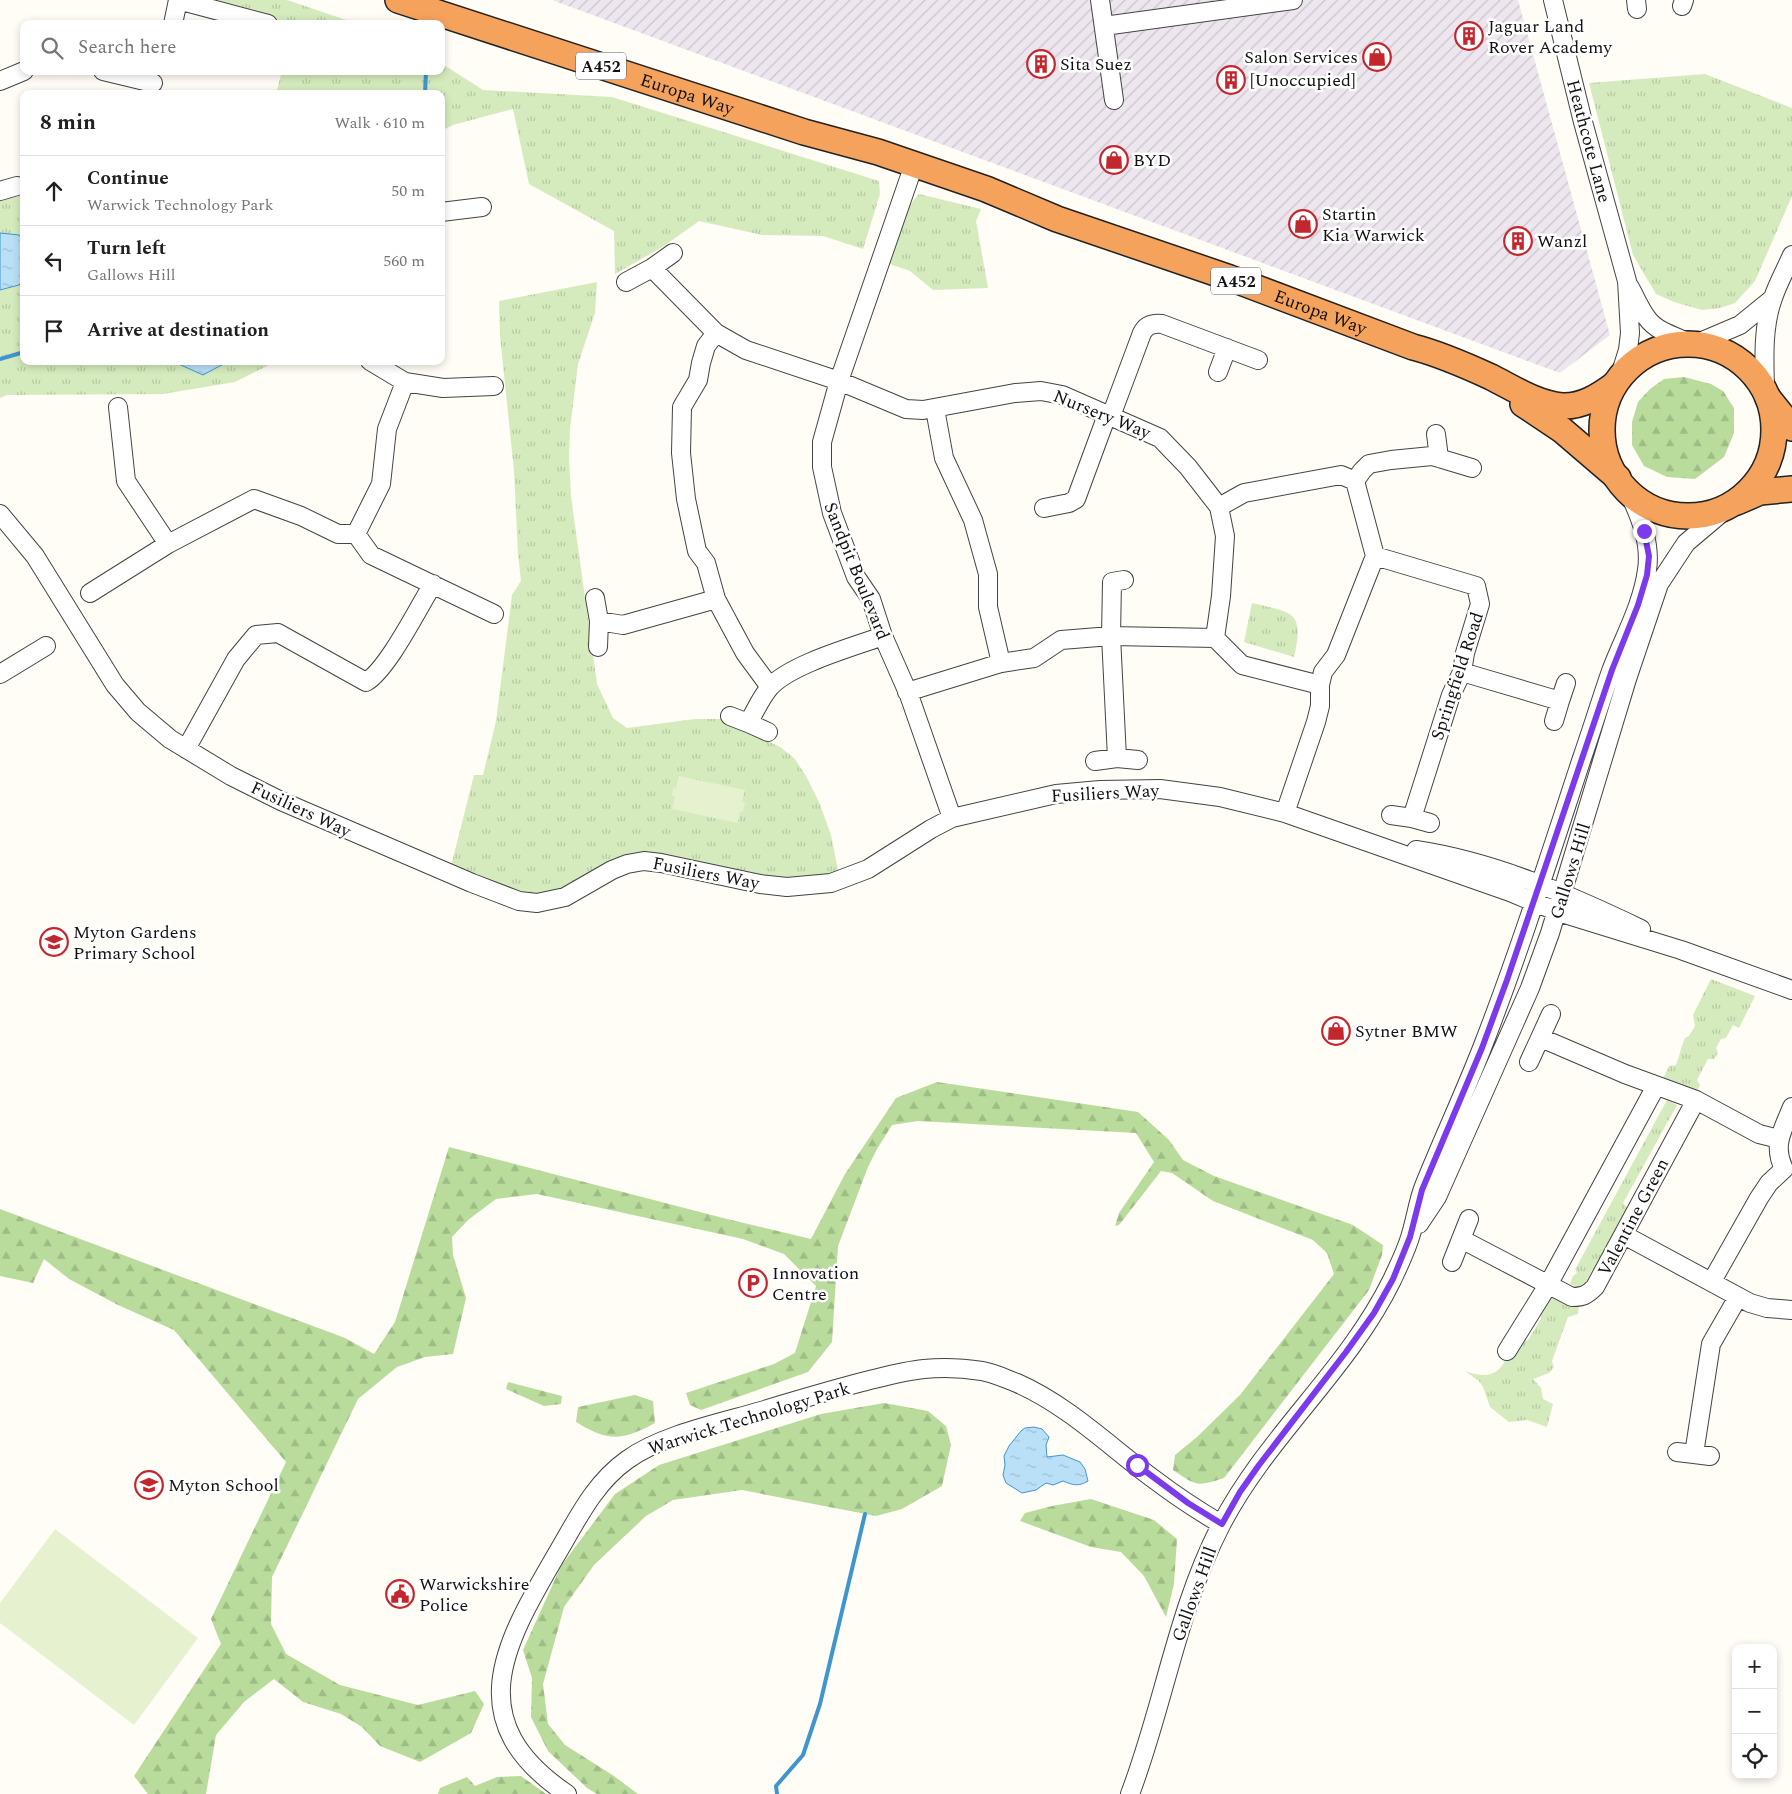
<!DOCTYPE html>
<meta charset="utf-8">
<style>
:root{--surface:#fff;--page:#f2f2f2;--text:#202124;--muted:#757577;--line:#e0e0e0}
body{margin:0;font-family:Spectral,serif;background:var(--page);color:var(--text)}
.controls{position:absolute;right:15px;bottom:15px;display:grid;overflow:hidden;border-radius:10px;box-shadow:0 2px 8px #0003}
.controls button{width:45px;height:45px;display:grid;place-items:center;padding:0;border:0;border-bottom:1px solid var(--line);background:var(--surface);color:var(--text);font:25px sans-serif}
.stop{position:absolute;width:15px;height:15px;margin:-11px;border:4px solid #7c3aed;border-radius:50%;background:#fff}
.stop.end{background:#7c3aed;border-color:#fff;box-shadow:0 1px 5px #0008}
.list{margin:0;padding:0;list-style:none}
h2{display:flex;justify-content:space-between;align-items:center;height:65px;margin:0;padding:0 20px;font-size:21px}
h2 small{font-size:16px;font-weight:400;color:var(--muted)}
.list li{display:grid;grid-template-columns:32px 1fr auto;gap:15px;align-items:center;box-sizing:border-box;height:70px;padding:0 20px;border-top:1px solid var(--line)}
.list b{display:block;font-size:19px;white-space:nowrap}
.list p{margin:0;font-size:16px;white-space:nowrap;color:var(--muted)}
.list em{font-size:16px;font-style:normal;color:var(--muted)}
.icon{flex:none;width:28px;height:28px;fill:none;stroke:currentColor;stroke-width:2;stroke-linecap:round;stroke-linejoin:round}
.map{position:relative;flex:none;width:1792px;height:1794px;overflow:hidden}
.search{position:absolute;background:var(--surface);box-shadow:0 2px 8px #0003;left:20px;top:20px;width:425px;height:55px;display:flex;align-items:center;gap:12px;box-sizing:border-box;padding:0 18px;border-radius:10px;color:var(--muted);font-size:19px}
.panel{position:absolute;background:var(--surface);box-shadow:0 2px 8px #0003;left:20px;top:90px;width:425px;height:275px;border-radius:10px}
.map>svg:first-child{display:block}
.industrial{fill:url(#industrial-furrows)}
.grass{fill:url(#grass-tufts)}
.forest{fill:url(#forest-firs)}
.pitch{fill:#e6f2cf}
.water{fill:url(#water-ripples);stroke:#3f96cf}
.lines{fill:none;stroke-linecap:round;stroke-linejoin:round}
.stream{stroke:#3f96cf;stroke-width:4}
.minor-casing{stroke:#444;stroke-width:20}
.highway-casing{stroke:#222;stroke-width:28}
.minor{stroke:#fff;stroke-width:18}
.highway{stroke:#f5a25d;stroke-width:25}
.route{stroke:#7c3aed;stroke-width:6}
.labels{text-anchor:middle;stroke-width:5;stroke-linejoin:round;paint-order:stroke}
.shield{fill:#fff;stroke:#585858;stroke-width:1}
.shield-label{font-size:16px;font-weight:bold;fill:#111}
.poi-label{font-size:18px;fill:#111;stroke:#fff;text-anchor:start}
.street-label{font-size:18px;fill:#111;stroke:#fff}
</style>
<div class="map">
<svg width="1792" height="1794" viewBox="0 0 1792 1794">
<defs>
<pattern id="industrial-furrows" width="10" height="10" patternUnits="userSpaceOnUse" patternTransform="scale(1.25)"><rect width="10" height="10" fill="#eee6ef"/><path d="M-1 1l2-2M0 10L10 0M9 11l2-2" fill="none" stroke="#cbc4cc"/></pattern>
<pattern id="grass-tufts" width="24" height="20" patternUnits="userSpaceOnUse" patternTransform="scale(1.25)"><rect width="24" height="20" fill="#d5ebbd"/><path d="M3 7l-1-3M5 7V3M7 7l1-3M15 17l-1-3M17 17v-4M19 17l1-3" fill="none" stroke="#b6c8a1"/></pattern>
<pattern id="forest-firs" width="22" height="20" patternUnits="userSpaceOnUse" patternTransform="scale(1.25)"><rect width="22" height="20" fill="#b9dc9c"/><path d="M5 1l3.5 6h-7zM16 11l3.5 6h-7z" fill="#9ebc85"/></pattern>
<pattern id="water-ripples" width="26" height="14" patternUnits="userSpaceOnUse" patternTransform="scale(1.25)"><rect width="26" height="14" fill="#b9e0f7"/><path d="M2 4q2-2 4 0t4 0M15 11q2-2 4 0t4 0" fill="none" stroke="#9ebfd3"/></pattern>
</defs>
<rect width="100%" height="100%" fill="#fffdf5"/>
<path class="industrial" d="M 552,0 L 1518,0 L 1610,335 L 1560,373 Z"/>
<path class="grass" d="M 166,0 L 287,0 L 358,24 L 241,24 Z
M 441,63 L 483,90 L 612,97 L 879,181 L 880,194 L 863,249 L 823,236 L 762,235 L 699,221 L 664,246 L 615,274 L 614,231 L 529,184 L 513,109 L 453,125 L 441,131 L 441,94 L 276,94 L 282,71 L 441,71 Z
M 1705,74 L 1792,108 L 1792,196 L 1755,281 L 1735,303 L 1720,308 L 1702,310 L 1674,302 L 1656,294 L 1633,255 L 1589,83 Z
M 919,194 L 981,209 L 976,221 L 988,288 L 933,290 L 910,271 L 887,263 C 895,240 901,212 919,194 Z
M 24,195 L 24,361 L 277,361 L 235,382 L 163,394 L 7,395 L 0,398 L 0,200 Z
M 597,282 L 595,313 L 578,364 L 570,429 L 569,458 L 571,497 L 597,684 L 613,718 L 627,728 L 695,719 L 722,719 L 780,747 L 794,758 L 806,776 L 819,802 L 831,835 L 840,880 L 813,885 L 644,861 L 547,902 L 449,874 L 474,775 L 483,775 L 496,721 L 512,595 L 521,581 L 518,554 L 514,471 L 500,336 L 499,301 Z
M 1252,603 C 1292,613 1305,610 1294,657 L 1244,642 Z
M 1711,979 L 1755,996 L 1739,1028 L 1733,1025 L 1726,1038 L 1721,1039 L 1716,1048 L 1718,1053 L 1714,1059 L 1708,1059 L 1697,1080 L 1700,1085 L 1697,1091 L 1663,1079 L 1669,1066 L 1676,1065 C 1680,1055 1681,1047 1685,1038 L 1689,1036 L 1695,1026 L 1693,1015 Z
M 1667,1100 L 1677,1105 L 1623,1203 L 1629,1210 L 1597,1269 L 1592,1270 L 1585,1284 L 1582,1287 L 1577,1287 L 1570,1284 L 1573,1276 L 1577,1273 L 1575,1269 L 1577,1266 Z
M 1549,1296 L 1571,1305 L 1579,1306 L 1578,1314 L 1568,1317 L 1552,1361 L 1554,1367 L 1549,1373 L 1533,1379 L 1541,1388 L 1543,1399 L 1553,1404 L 1547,1427 L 1527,1420 L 1509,1422 L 1490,1407 L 1483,1387 L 1479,1381 L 1465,1371 C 1511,1388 1499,1347 1528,1340 L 1541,1319 L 1540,1313 Z"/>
<path class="forest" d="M 1684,377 L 1711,384 L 1723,391 L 1734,408 L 1734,433 L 1724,457 L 1695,479 L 1667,477 L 1644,466 L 1632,445 L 1632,422 L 1638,402 L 1650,389 L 1664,379 Z
M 937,1082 L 1138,1112 L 1169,1140 L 1183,1160 L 1214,1176 L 1353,1225 L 1383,1245 L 1382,1255 L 1369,1290 L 1224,1478 C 1196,1487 1197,1486 1173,1470 L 1175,1455 L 1197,1437 L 1240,1395 L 1334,1274 L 1327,1253 L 1313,1240 L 1213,1201 L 1172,1173 L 1161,1171 L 1119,1225 L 1115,1226 L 1119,1213 L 1154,1162 L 1136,1133 L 918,1121 L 892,1125 L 877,1149 L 868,1167 L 838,1246 L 832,1342 L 808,1372 L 701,1410 L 690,1405 L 686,1393 L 774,1364 L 795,1353 L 816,1286 L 784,1254 L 743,1239 L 537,1194 L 496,1199 L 468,1220 L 452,1237 L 453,1255 L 466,1298 L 453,1354 L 425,1357 L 397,1367 L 358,1399 L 272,1577 L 271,1624 L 286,1654 L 340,1685 L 418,1705 L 475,1691 L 484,1704 L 471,1733 L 420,1762 L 380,1746 L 362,1727 L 341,1714 L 303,1702 L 274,1679 L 244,1702 L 216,1735 L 206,1794 L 148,1794 L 134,1776 L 221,1644 L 211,1619 L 286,1462 L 174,1330 L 118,1305 L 69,1279 L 44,1259 L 33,1283 L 0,1276 L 0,1209 L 345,1338 L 374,1354 L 395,1322 L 449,1147 L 727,1219 L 811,1239 L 845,1174 L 896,1098 Z
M 508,1382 L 562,1396 L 561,1404 L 544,1406 L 506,1389 Z
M 635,1395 L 653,1401 L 655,1423 C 621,1441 609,1442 576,1422 L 578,1407 Z
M 884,1403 L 928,1411 L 946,1426 L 951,1445 L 942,1486 L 902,1509 L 876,1516 L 742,1490 L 673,1500 L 646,1516 L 594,1565 L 564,1607 L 543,1684 L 548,1724 L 565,1745 L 614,1776 L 638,1794 L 597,1794 L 587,1788 L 548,1751 L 531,1717 L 532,1678 L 523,1650 L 561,1566 L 615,1494 L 659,1465 L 821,1414 Z
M 1091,1499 L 1154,1520 L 1177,1539 L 1174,1584 L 1166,1617 L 1144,1576 L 1121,1552 L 1091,1547 L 1020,1521 L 1025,1513 L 1052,1506 Z
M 521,1776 L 546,1794 L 438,1794 L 440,1788 L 467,1777 L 475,1786 L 497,1777 Z"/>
<path class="pitch" d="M 679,776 L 745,790 L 742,802 L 745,803 L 743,812 L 740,811 L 738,823 L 672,809 L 675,797 L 672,796 L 673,788 L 676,788 Z
M 55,1529 L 198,1638 L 134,1725 L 0,1623 L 0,1603 Z"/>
<path class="water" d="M 0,233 L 19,235 L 24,241 L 24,279 L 19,285 L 0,290 Z
M 172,361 L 229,361 L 203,375 Z
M 1034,1427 L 1042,1429 L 1049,1437 L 1046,1445 L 1047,1457 L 1063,1455 L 1080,1462 L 1085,1469 L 1088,1481 C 1078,1487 1073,1485 1063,1481 L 1053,1485 L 1046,1483 L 1036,1490 L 1022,1493 L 1006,1483 L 1003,1475 L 1005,1465 L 1004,1456 L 1009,1446 L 1021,1431 L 1025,1428 Z"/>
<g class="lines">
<path class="stream" d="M 425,94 L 426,71
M 0,359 L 24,352
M 777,1794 L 776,1786 L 803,1755 L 820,1704 L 865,1514"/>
<defs>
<path id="minor" d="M 178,0 L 268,24
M 1100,0 L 1114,100
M 1553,0 L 1583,122 L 1627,281 L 1630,333 L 1628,350 L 1619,379
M 1636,0 L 1637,9
M 1682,6 L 1684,0
M 173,24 L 178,0
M 1104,26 L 1293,0
M 103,71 L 153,83
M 0,81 L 24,71
M 910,176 L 839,381 L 822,442 L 822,467 L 832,513 L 856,577 L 871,599 L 883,636 L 909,695 L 952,818
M 0,191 L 17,186
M 441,212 L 482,207
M 652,268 L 716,333 L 746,350 L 839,381 L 906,409 L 923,410 L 1015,393 L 1041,391 L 1062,395 L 1160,438 L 1188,467 L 1219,507 L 1225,536 L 1221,596 L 1215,638 L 1242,665 L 1320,685 L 1323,672 L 1336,655 L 1375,556 L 1355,481 L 1341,475 L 1244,493 L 1219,507
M 626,282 L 652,268 L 673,253
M 1629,286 C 1635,296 1640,309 1647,318 C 1656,331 1674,336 1688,342
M 716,333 L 706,346 L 701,363 L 698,380 L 682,407 L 681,453 L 686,499 L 697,551 L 706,563 L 716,599 L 745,653 L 770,687
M 1700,342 L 1740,325 L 1772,299
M 370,361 L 405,382 L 443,388 L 494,386
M 1218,372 L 1227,348
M 405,382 L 387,429 L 381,484 L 356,534 L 371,555 L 494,614
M 1765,386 C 1764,357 1763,325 1773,298 C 1778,283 1786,269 1792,255
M 118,407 L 126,481 L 168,544
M 935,409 L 944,458 L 973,520 L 988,574 L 988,607 L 1001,663
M 1111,416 L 1142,333 C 1146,325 1153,323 1162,324 L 1258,360
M 1436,434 L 1439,458
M 1355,481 L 1362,471 L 1369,464 L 1391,460 L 1432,456 L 1472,468
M 1044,508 L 1069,503 L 1076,499 L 1107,415
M 0,514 L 35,556 L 115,685 L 138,712 L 170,739 L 231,776 L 281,801 L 472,883 L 519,901 L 537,903 L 565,897 L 612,870 L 627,864 L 644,861 L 661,863 L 760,884 L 787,887 L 831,883 L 868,869 L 931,829 L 952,818 L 1056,794 L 1100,790 L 1160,789 L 1220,797 L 1285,813 L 1510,892 L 1558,912 L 1681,950 L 1792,990
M 1375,556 L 1476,586 L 1480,604 L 1465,653 L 1462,672 L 1451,695 L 1412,818 L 1391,815
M 90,593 L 168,544 L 254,499 L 301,516 L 338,534 L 356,534
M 595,598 L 599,621 L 623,625 L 716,599
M 598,647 L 599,621
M 1462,672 L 1560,701 L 1566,683
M 0,674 L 46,646
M 907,692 L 1001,663 L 1034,658 L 1061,640 L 1111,636 L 1215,638
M 730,716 L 748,723 C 755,712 761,697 770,687 C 791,664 853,647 883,636
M 1554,721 L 1560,701
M 748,723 L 768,732
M 186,749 L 236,659 L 256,635 L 278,633 L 366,682 C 388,669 418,608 433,584
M 1117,758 L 1138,760
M 1095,761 L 1117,758 L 1111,636 L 1112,582 L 1124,580
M 1285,813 L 1316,722 L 1320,706 L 1320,685
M 1412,818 L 1430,823
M 1416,850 C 1495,862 1570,895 1641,929
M 1541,1038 L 1625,1074 L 1696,1100 L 1759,1134 L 1779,1139
M 1529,1062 L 1551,1014
M 1419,1224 L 1437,1197 L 1530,988 L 1550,933 L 1627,679 L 1659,584 L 1686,543 L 1725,510
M 1624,1235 L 1750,1303 L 1767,1308 L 1792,1310
M 1461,1239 L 1572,1297 C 1583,1297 1587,1295 1595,1287 L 1696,1100
M 1452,1262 L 1469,1219
M 1712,1281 L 1759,1198 L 1769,1183 L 1784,1169 C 1772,1145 1783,1130 1792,1107
M 1507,1351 L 1548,1285 L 1656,1086
M 1677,1452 L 1694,1454 L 1711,1344 L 1738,1297
M 1694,1454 L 1710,1456
M 567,1794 C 460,1722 503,1646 555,1557 C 576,1522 593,1484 627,1460 C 661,1435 720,1423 761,1411 C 794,1401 828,1391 862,1382 C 883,1377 903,1371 924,1369 C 943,1367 963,1368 982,1371 C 994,1373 1006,1379 1017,1383 C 1069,1406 1110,1447 1155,1480 C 1176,1496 1199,1511 1221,1524
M 1130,1794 C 1164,1705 1177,1610 1221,1525 C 1267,1436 1348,1370 1392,1280 C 1399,1265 1407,1249 1411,1234 C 1416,1218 1418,1201 1424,1186 C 1443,1139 1464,1094 1482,1048 C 1519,953 1550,855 1582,758 C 1592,729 1601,700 1611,671 C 1624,637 1642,606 1647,570 C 1651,544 1641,519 1630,495"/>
<g id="highway">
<path id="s1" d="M 398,0 L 804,132 L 878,152 L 986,189 L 1057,219 L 1230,278 L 1413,347 C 1440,354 1465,365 1491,377 C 1513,388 1537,404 1562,406 C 1582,407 1599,396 1614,385"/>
<circle cx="1688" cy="430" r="86"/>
<path d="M 1768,398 L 1792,428"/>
<path d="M 1523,404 L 1562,430 L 1618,478"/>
<path d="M 1737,502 L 1760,492 L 1792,489"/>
</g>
</defs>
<use href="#minor" class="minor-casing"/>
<use href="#highway" class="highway-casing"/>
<use href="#minor" class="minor"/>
<use href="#highway" class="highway"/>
</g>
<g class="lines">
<path class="route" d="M 1137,1465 L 1188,1503 L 1222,1524 L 1240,1492 L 1259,1465 L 1346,1352 L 1374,1313 L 1393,1279 L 1410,1237 L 1422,1190 L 1482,1048 L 1507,980 L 1612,670 L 1638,605 L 1647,575 L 1649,556 L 1644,531"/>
</g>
<defs>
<symbol id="building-ring" viewBox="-11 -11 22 22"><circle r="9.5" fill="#fff" stroke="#c4262e" stroke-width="1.5"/><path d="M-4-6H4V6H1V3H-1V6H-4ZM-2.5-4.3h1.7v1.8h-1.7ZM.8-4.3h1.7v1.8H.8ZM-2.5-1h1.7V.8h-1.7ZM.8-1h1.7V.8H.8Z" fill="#c4262e"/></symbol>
<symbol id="shop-ring" viewBox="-11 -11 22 22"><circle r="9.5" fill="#fff" stroke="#c4262e" stroke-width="1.5"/><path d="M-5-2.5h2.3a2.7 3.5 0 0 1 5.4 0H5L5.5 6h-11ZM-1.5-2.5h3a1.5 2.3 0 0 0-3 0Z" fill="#c4262e"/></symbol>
<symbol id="school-ring" viewBox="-11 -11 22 22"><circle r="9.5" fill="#fff" stroke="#c4262e" stroke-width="1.5"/><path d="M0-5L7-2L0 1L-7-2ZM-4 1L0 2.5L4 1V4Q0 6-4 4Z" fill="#c4262e"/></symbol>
<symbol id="parking-ring" viewBox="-11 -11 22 22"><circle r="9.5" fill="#fff" stroke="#c4262e" stroke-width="1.5"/><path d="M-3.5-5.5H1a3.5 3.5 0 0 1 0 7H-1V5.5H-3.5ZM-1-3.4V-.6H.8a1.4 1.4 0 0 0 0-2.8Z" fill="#c4262e"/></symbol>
<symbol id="civic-ring" viewBox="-11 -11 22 22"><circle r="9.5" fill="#fff" stroke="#c4262e" stroke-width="1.5"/><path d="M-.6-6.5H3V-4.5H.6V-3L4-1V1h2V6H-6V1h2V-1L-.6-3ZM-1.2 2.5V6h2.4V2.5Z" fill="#c4262e"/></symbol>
</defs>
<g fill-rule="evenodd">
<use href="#building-ring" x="1453" y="20" width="32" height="32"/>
<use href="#shop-ring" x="1361" y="41" width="32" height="32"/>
<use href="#building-ring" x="1025" y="48" width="32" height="32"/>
<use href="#building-ring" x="1215" y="64" width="32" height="32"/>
<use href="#shop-ring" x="1098" y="144" width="32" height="32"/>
<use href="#shop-ring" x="1287" y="208" width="32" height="32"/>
<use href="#building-ring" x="1502" y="225" width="32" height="32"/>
<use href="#school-ring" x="38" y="926" width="32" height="32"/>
<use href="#shop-ring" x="1320" y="1015" width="32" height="32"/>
<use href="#parking-ring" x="737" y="1267" width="32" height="32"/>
<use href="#school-ring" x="133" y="1469" width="32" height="32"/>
<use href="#civic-ring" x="384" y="1578" width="32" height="32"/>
</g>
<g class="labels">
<g class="shield">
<rect x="576" y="52.5" width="50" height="27" rx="4"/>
<rect x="1211" y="267.5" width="50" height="27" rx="4"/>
</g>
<g class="shield-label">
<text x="601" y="72">A452</text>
<text x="1236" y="287">A452</text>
</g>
<g class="poi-label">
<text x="1488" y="32">Jaguar Land<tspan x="1488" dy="21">Rover Academy</tspan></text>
<text x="1358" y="63" text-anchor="end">Salon Services</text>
<text x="1060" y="70">Sita Suez</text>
<text x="1250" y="86">[Unoccupied]</text>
<text x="1133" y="166">BYD</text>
<text x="1322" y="220">Startin<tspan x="1322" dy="21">Kia Warwick</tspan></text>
<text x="1537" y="247">Wanzl</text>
<text x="73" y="938">Myton Gardens<tspan x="73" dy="21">Primary School</tspan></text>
<text x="1355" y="1037">Sytner BMW</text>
<text x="772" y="1279">Innovation<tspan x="772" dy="21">Centre</tspan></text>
<text x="168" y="1491">Myton School</text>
<text x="419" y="1590">Warwickshire<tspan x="419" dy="21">Police</tspan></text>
</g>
<g class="street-label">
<text dy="6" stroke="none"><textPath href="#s1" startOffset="304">Europa Way</textPath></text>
<text transform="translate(1589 141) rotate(75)" y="6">Heathcote Lane</text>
<text dy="6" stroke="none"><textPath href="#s1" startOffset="974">Europa Way</textPath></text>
<text transform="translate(1102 414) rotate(22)" y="6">Nursery Way</text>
<text transform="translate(857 571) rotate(68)" y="6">Sandpit Boulevard</text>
<text transform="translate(1457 676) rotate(-72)" y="6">Springfield Road</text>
<text transform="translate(1105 793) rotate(-3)" y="6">Fusiliers Way</text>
<text transform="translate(301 809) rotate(25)" y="6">Fusiliers Way</text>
<text transform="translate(1570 871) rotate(-73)" y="6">Gallows Hill</text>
<text transform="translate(706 873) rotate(11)" y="6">Fusiliers Way</text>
<text transform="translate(1633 1217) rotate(-62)" y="6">Valentine Green</text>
<text transform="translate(749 1418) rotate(-17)" y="6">Warwick Technology Park</text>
<text transform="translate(1194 1594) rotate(-70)" y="6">Gallows Hill</text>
</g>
</g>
</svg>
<div class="controls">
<button>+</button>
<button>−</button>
<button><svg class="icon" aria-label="locate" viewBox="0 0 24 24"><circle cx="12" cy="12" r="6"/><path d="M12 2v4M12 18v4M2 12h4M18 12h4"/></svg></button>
</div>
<div class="stop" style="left:1137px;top:1465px"></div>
<div class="stop end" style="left:1644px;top:531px"></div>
<div class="search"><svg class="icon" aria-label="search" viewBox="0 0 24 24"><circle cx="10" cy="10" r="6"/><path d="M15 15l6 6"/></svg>Search here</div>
<section class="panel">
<h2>8 min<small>Walk · 610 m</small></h2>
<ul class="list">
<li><svg class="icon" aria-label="ahead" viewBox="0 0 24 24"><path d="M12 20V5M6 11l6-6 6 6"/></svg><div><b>Continue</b><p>Warwick Technology Park</p></div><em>50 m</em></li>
<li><svg class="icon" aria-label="left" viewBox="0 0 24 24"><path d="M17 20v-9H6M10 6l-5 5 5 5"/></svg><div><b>Turn left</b><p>Gallows Hill</p></div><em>560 m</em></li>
<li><svg class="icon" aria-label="arrive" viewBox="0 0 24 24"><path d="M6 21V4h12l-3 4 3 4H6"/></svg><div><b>Arrive at destination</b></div></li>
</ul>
</section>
</div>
